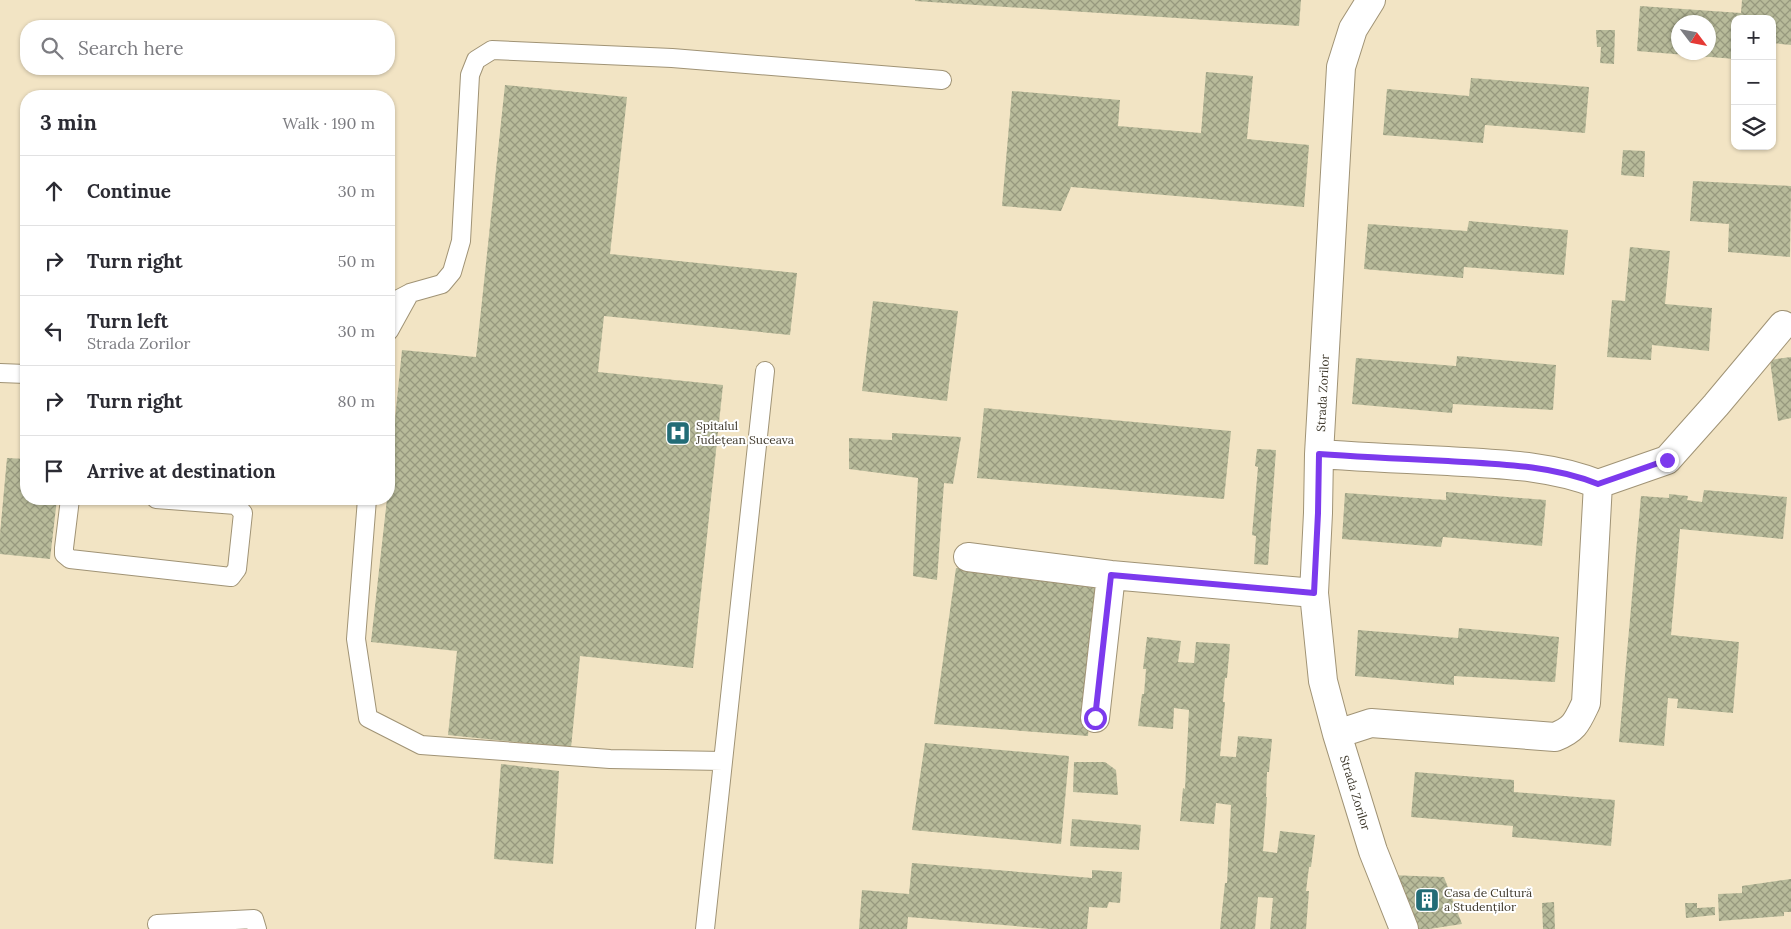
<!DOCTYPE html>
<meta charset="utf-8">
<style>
:root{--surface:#fff;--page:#f7f7f7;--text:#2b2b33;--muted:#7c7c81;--line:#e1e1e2}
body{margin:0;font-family:Lora,serif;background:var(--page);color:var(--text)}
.controls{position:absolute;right:15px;top:15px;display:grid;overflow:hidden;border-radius:10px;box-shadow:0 1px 4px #0004}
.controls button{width:45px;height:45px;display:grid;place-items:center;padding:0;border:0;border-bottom:1px solid var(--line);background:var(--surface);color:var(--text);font:25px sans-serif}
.compass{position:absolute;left:1671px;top:15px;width:45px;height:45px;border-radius:50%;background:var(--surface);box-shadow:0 1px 4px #0004;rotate:122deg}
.stop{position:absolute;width:15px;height:15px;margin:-11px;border:4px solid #7c3aed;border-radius:50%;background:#fff}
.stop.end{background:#7c3aed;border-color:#fff;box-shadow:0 1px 5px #0008}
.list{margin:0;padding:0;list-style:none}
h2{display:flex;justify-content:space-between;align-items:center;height:65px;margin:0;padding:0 20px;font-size:21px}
h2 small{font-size:16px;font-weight:400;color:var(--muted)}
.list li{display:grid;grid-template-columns:32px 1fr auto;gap:15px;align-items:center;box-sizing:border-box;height:70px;padding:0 20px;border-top:1px solid var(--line)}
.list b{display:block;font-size:19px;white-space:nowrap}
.list p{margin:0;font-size:16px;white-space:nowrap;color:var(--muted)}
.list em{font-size:16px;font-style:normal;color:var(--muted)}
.icon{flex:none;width:28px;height:28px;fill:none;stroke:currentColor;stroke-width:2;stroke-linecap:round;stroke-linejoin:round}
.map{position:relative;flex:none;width:1791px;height:929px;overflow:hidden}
.search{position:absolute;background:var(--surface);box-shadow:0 1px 4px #0004;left:20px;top:20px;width:375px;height:55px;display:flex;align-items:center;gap:12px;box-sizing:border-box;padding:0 18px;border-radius:20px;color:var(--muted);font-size:19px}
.panel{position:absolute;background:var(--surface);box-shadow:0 1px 4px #0004;left:20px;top:90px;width:375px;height:415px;border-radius:20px}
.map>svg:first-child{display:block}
.building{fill:url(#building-cross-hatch);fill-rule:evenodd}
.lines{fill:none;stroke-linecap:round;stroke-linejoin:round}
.lane-casing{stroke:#a09375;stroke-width:20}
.street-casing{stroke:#a09375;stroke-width:30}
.lane{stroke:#fff;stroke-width:18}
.street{stroke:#fff;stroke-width:28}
.route{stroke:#7c3aed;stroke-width:6}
.labels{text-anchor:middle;stroke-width:4;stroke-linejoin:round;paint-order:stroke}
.street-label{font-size:12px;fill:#3f392c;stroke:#fff}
.poi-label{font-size:12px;fill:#3f392c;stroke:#fff;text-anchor:start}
</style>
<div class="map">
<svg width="1791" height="929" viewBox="0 0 1791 929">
<defs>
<pattern id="building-cross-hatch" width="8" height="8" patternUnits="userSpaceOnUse" patternTransform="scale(1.25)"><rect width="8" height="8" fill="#b8bb9a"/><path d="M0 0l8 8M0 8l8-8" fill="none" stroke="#97997e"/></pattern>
</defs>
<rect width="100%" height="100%" fill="#f2e4c4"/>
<path class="building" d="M 915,0 L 1301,0 L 1299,26 L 915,1 Z
M 1742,0 L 1791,0 L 1791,45 L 1772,43 L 1772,19 L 1735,19 L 1735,59 L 1637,51 L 1640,6 L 1741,13 ZM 1678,22 L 1708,22 L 1708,52 L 1678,52 Z
M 1596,30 L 1615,30 L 1614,64 L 1600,63 L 1601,47 L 1597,47 Z
M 1206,72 L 1253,76 L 1247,139 L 1309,145 L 1304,207 L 1071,187 L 1061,211 L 1002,206 L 1012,91 L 1120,100 L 1118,126 L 1201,133 Z
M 1471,78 L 1589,87 L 1585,133 L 1485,125 L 1483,143 L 1383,135 L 1387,89 L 1469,96 Z
M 505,85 L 627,97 L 610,254 L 797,273 L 790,335 L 604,316 L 598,372 L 723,385 L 693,668 L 580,656 L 571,748 L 448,735 L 457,651 L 371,642 L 387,499 L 389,499 L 389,478 L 402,350 L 476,357 Z
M 1623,150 L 1645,151 L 1644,177 L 1621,175 Z
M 1693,181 L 1791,186 L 1790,257 L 1728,252 L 1729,224 L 1690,221 Z
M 1469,221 L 1568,230 L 1564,275 L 1464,267 L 1463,278 L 1364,269 L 1368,224 L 1467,231 Z
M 1630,247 L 1670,251 L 1665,304 L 1712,308 L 1709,351 L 1652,345 L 1651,360 L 1607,357 L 1612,300 L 1625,301 Z
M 873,301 L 958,311 L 947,401 L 862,391 Z
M 1457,356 L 1556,365 L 1553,410 L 1453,404 L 1452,413 L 1352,404 L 1356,358 L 1456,366 Z
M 1791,357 L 1791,418 L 1778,421 L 1770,360 Z
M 984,408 L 1231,431 L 1224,499 L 977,478 Z
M 892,433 L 961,437 L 953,484 L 944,483 L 937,580 L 913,576 L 918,478 L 849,469 L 849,438 L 892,440 Z
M 1257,449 L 1276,450 L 1268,565 L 1254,564 L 1256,536 L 1252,535 L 1258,467 L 1255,466 Z
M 7,458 L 26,459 L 26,499 L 57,499 L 50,559 L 0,554 L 0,534 Z
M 1704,490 L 1787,497 L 1783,539 L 1680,529 L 1671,635 L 1739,642 L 1733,713 L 1677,708 L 1678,699 L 1668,698 L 1664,746 L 1619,742 L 1641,496 L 1669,498 L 1669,494 L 1688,496 L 1687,500 L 1702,502 Z
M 1446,492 L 1546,500 L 1542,546 L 1443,537 L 1441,547 L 1342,539 L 1345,493 L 1446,500 Z
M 956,568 L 1102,581 L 1088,736 L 934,724 Z
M 1459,628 L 1559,637 L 1555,682 L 1454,676 L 1454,685 L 1355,676 L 1358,630 L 1458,638 Z
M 1147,637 L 1181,641 L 1178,662 L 1194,663 L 1196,642 L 1230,644 L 1227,678 L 1225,678 L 1223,702 L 1225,702 L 1220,756 L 1236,757 L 1238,736 L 1272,739 L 1269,772 L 1267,772 L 1266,797 L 1267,797 L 1263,851 L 1277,853 L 1280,831 L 1315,835 L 1311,867 L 1309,867 L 1306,891 L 1309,891 L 1306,929 L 1270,929 L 1273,898 L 1258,897 L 1255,929 L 1220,929 L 1225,883 L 1227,883 L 1231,805 L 1216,803 L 1214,824 L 1180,821 L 1183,788 L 1185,789 L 1189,710 L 1174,708 L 1173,729 L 1138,726 L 1142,694 L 1144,694 L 1146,669 L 1143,669 Z
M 925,743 L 1069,756 L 1061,844 L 912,830 Z
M 1074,762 L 1105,762 L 1116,770 L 1118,795 L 1073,792 Z
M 501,764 L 559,771 L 553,864 L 494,859 Z
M 1415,772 L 1514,780 L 1514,792 L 1615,800 L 1611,846 L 1512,837 L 1513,826 L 1411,817 Z
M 1072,819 L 1141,825 L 1139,850 L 1070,846 Z
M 912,863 L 1092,878 L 1092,870 L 1122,872 L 1120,903 L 1109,902 L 1107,908 L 1089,907 L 1087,929 L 1050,929 L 908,917 L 907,929 L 859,929 L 862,890 L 909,894 Z
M 1389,875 L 1444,877 L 1462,924 L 1429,929 L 1415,929 Z
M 1791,879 L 1791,912 L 1784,912 L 1784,916 L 1719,921 L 1718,894 L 1742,893 L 1742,886 Z
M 1554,902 L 1555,929 L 1543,929 L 1542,903 Z
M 1685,903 L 1697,903 L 1697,908 L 1715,907 L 1715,915 L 1686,918 Z"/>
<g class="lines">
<defs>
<path id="lane" d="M 389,304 L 410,293 L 442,284 L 452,272 L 461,241 L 470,75 L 476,60 L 492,50 L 672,58 L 942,80
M 389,331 L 410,293
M 0,373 L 26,374
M 70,499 L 64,548 L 64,554 L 70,559 L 231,577 L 237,569 L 243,513 L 236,505 L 156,499
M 367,499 L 356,639 L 368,718 L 421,745 L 610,759 L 723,761
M 157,924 L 254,919 L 257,929
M 705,929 L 765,371"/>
<path id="street" d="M 1371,0 L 1353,29 L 1341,67 L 1319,454 L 1318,513 L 1314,593 L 1323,681 L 1337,734 L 1373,851 L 1404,929
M 1319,454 C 1362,457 1405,459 1448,461 C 1498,464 1551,465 1598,484 L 1667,460 L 1716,405 L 1783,325
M 968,557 L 1111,575 L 1314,593
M 1095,718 L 1111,575
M 1337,734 L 1371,723 L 1555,737 C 1575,729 1577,722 1586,703 L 1598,484"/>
</defs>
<use href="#lane" class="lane-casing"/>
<use href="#street" class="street-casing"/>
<use href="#lane" class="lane"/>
<use href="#street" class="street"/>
</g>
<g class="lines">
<path class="route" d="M 1095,718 L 1111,575 L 1314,593 L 1318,513 L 1319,454 C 1362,457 1405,459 1448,461 C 1498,464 1551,465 1598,484 L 1667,460"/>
</g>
<defs>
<symbol id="hospital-square" viewBox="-11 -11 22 22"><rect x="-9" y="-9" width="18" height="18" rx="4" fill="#226c76" stroke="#fff"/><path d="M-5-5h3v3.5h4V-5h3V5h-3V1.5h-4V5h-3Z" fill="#fff"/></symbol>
<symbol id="building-square" viewBox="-11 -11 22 22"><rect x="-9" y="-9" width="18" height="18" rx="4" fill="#226c76" stroke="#fff"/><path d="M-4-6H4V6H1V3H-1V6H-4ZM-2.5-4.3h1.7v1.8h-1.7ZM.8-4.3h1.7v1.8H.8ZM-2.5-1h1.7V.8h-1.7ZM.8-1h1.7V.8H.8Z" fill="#fff"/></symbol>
</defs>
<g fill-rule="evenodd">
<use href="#hospital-square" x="664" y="419" width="28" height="28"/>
<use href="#building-square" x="1413" y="886" width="28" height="28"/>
</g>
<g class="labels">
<g class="street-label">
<text transform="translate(1323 393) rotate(-87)" y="4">Strada Zorilor</text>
<text transform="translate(1355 793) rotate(73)" y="4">Strada Zorilor</text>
</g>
<g class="poi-label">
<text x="696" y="430">Spitalul<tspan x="696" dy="14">Județean Suceava</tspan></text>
<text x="1444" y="897">Casa de Cultură<tspan x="1444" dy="14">a Studenților</tspan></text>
</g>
</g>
</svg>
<div class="controls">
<button>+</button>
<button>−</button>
<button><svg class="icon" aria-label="layers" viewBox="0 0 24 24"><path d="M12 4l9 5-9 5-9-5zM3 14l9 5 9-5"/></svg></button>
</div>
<svg class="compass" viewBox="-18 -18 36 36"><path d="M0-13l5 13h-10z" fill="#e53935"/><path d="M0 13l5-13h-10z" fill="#7c7c81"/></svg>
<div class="stop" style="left:1095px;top:718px"></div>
<div class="stop end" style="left:1667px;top:460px"></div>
<div class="search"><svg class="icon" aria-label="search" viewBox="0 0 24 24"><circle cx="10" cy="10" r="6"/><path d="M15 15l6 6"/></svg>Search here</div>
<section class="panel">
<h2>3 min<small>Walk · 190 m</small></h2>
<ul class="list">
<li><svg class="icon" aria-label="ahead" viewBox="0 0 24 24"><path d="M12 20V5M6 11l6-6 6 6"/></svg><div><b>Continue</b></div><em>30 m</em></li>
<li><svg class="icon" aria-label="right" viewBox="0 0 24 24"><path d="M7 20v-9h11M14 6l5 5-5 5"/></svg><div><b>Turn right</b></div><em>50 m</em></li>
<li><svg class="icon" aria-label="left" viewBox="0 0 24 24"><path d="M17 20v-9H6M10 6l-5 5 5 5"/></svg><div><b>Turn left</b><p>Strada Zorilor</p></div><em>30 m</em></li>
<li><svg class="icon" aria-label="right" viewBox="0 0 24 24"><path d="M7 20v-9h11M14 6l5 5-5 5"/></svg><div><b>Turn right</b></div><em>80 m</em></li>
<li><svg class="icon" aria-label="arrive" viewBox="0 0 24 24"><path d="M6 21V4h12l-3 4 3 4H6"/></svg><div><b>Arrive at destination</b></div></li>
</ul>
</section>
</div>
